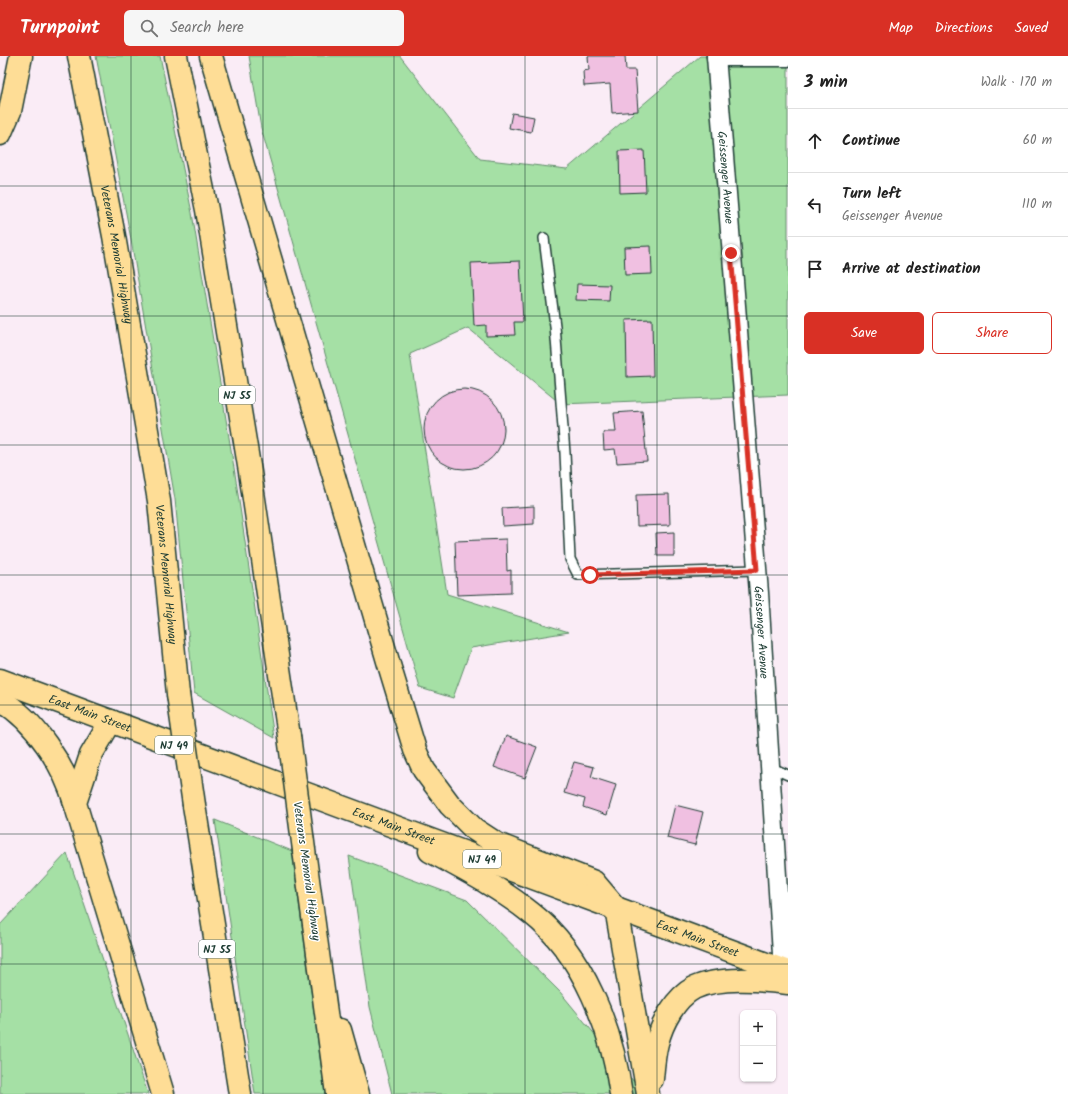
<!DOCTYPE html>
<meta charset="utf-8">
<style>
:root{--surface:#fff;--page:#f6f6f6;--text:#222;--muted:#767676;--line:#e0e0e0;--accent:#d93025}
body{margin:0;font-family:Kalam,sans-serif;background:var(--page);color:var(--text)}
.controls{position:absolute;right:12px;bottom:12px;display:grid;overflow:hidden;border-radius:6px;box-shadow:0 1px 3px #0004}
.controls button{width:36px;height:36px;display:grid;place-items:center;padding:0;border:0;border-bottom:1px solid var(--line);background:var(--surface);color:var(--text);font:20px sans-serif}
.stop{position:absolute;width:12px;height:12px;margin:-9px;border:3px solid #d93025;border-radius:50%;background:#fff}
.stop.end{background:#d93025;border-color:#fff;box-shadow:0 1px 4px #0008}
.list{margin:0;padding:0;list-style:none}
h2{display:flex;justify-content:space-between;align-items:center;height:52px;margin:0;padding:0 16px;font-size:17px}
h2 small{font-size:13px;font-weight:400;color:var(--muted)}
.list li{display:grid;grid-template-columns:26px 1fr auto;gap:12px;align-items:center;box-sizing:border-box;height:64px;padding:0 16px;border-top:1px solid var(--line)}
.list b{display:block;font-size:15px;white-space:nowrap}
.list p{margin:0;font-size:13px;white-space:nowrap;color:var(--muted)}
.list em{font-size:13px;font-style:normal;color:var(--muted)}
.actions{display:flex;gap:8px;padding:12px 16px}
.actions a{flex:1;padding:9px 0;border:1px solid var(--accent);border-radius:6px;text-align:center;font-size:14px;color:var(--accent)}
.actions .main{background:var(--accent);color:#fff}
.icon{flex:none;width:22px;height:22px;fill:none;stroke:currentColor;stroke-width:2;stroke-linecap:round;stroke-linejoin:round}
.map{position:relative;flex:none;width:788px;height:1038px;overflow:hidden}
header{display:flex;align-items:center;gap:24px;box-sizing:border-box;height:56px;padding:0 20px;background:var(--accent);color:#fff}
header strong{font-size:19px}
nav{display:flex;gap:22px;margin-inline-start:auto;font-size:14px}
.search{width:280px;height:36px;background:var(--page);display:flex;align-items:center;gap:10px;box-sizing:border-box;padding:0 14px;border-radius:6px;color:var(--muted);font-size:15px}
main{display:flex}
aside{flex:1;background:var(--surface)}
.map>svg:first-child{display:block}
.green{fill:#a5e0a5;stroke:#628e6c}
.building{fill:#f0c0e1;stroke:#1f3d34}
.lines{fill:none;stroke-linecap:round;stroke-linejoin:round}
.lane-casing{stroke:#1f3d34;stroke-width:12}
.street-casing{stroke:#1f3d34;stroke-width:21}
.primary-casing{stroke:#1f3d34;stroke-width:25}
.highway-casing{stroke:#1f3d34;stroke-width:25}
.lane{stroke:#fff;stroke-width:9}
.street{stroke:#fff;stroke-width:18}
.primary{stroke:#fedd96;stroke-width:22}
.highway{stroke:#fedd96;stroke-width:22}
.highway-bridge-casing{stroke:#1f3d34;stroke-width:25;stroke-linecap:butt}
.highway-bridge{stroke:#fedd96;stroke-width:22}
.route{stroke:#d93025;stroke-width:5}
.grid{fill:none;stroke:#1f3d34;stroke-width:1;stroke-opacity:0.55}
.labels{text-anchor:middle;stroke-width:3;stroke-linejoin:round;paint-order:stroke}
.shield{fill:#fff;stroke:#627771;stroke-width:1}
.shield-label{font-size:11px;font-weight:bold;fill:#1f3d34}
.street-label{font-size:12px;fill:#1f3d34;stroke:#fff}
</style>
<header>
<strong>Turnpoint</strong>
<div class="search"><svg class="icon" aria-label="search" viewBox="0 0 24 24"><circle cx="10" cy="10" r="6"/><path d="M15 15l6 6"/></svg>Search here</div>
<nav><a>Map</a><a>Directions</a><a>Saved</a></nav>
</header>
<main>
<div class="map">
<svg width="788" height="1038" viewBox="0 0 788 1038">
<rect width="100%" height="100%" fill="#faecf6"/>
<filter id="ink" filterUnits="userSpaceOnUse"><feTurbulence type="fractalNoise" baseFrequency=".025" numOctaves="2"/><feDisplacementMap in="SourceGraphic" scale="8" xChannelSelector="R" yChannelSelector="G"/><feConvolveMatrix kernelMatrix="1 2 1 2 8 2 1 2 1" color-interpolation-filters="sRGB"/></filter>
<g filter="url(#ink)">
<path class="green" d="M 96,0 L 160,0 L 192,157 L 235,418 L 274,682 L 194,637 L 175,443 L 130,178 Z
M 249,0 L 400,0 L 480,103 L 567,113 L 700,0 L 788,0 L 788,339 L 561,348 L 468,272 L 410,298 L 447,538 L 569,576 L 471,592 L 453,642 L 420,632 L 261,72 Z
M 215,764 L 292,795 L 325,1038 L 255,1038 Z
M 67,797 L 148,1038 L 0,1038 L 0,869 Z
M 349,800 L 467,844 L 560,936 L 644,1038 L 392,1038 L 370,951 Z"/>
<path class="building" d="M 588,0 L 625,0 L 626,14 L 635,14 L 638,55 L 612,57 L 610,28 L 584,30 L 583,15 L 589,14 Z
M 512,57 L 534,61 L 531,76 L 509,72 Z
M 644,94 L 646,136 L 620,137 L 619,95 Z
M 651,190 L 652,218 L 625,219 L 624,191 Z
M 520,205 L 523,266 L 514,266 L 515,279 L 486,280 L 486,269 L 474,270 L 471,207 Z
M 577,228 L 610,229 L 609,245 L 576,244 Z
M 652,263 L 653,320 L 627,321 L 626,264 Z
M424 373a40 40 0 1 1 80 0a40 40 0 1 1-80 0Z
M 642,355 L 647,405 L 617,407 L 615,393 L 604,394 L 603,376 L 616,376 L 614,357 Z
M 669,438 L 670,469 L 637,470 L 636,439 Z
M 534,450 L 534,468 L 503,470 L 502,452 Z
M 674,476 L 674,500 L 657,500 L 656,477 Z
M 506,483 L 507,515 L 511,514 L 511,537 L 457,539 L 455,485 Z
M 506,680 L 537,691 L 525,722 L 494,711 Z
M 574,706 L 594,711 L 591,721 L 616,729 L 607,759 L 583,751 L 585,743 L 564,737 Z
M 675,749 L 703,756 L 695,789 L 667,782 Z"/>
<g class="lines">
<defs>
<path id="lane" d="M 544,182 L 555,270 L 565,397 L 570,503 L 578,519 L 757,514
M 770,711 L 788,719"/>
<g id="street">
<path id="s1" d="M 716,0 L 759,537 L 783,914"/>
<path d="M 716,1 L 788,1"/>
</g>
<g id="primary">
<path id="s2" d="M 616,852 L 788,916"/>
</g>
<g id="highway">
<path id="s3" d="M 79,0 L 114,180 L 159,445 L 178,638"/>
<path d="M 176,0 L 207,154 L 250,416 L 289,680"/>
<path d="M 211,0 L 390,612 L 415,694 L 424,714 L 450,749 L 474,773 L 497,788 L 594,826 L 616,852 L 648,1038"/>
<path d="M 0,78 L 10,55 L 21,0"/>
<path id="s4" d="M 0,624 L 614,852"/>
<path d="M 0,644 C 35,664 64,709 75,747"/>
<path d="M 111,665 L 91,699 L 75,747 L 163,1038"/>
<path d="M 194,749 L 240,1038"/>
<path d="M 304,794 L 337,1038"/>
<path d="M 430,795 C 465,814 500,832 531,857 C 584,898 612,974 621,1038"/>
<path d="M 340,974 L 358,1038"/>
<path d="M 652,1023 C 653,1011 654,998 657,987 C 662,967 675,942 694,932 C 720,920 760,924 788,927"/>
</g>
</defs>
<use href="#lane" class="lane-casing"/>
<use href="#street" class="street-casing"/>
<use href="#primary" class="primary-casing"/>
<use href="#highway" class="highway-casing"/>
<use href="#lane" class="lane"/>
<use href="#street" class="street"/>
<use href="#primary" class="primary"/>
<use href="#highway" class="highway"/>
<defs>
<path id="highway-bridge" d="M 178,638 L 194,749
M 289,680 L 304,794"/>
</defs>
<use href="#highway-bridge" class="highway-bridge-casing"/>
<use href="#highway-bridge" class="highway-bridge"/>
</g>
</g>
<g class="lines" filter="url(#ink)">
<path class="route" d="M 590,519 L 757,514 L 731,197"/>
</g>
<path class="grid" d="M 131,0 L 131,1038M 263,0 L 263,1038M 394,0 L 394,1038M 525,0 L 525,1038M 657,0 L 657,1038M 0,130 L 788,130M 0,260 L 788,260M 0,389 L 788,389M 0,519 L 788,519M 0,649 L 788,649M 0,778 L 788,778M 0,908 L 788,908"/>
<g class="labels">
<g class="shield">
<rect x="219" y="330" width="36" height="18" rx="3"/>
<rect x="155" y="680" width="38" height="18" rx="3"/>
<rect x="463" y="794" width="38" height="18" rx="3"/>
<rect x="199" y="884" width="36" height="18" rx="3"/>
</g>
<g class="shield-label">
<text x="237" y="343">NJ 55</text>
<text x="174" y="693">NJ 49</text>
<text x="482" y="807">NJ 49</text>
<text x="217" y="897">NJ 55</text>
</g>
<g class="street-label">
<text dy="4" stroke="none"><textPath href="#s1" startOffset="122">Geissenger Avenue</textPath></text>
<text dy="4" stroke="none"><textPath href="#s3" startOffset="202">Veterans Memorial Highway</textPath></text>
<text dy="4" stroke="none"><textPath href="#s3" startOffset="526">Veterans Memorial Highway</textPath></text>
<text dy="4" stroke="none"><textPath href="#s1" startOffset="578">Geissenger Avenue</textPath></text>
<text dy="4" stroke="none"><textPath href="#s4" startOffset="96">East Main Street</textPath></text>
<text dy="4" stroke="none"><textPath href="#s4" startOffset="420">East Main Street</textPath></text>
<text transform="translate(307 815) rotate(82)" y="4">Veterans Memorial Highway</text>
<text dy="4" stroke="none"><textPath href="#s2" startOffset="87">East Main Street</textPath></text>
</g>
</g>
</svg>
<div class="controls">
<button>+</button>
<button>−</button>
</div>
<div class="stop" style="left:590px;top:519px"></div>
<div class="stop end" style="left:731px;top:197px"></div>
</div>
<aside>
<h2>3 min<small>Walk · 170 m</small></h2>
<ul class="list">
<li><svg class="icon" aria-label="ahead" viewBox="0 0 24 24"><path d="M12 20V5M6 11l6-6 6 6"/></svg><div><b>Continue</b></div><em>60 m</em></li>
<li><svg class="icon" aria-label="left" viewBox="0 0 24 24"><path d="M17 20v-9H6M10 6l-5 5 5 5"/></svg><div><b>Turn left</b><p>Geissenger Avenue</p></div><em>110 m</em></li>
<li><svg class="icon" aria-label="arrive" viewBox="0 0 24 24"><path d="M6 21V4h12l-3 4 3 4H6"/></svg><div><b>Arrive at destination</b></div></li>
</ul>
<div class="actions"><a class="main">Save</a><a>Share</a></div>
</aside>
</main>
